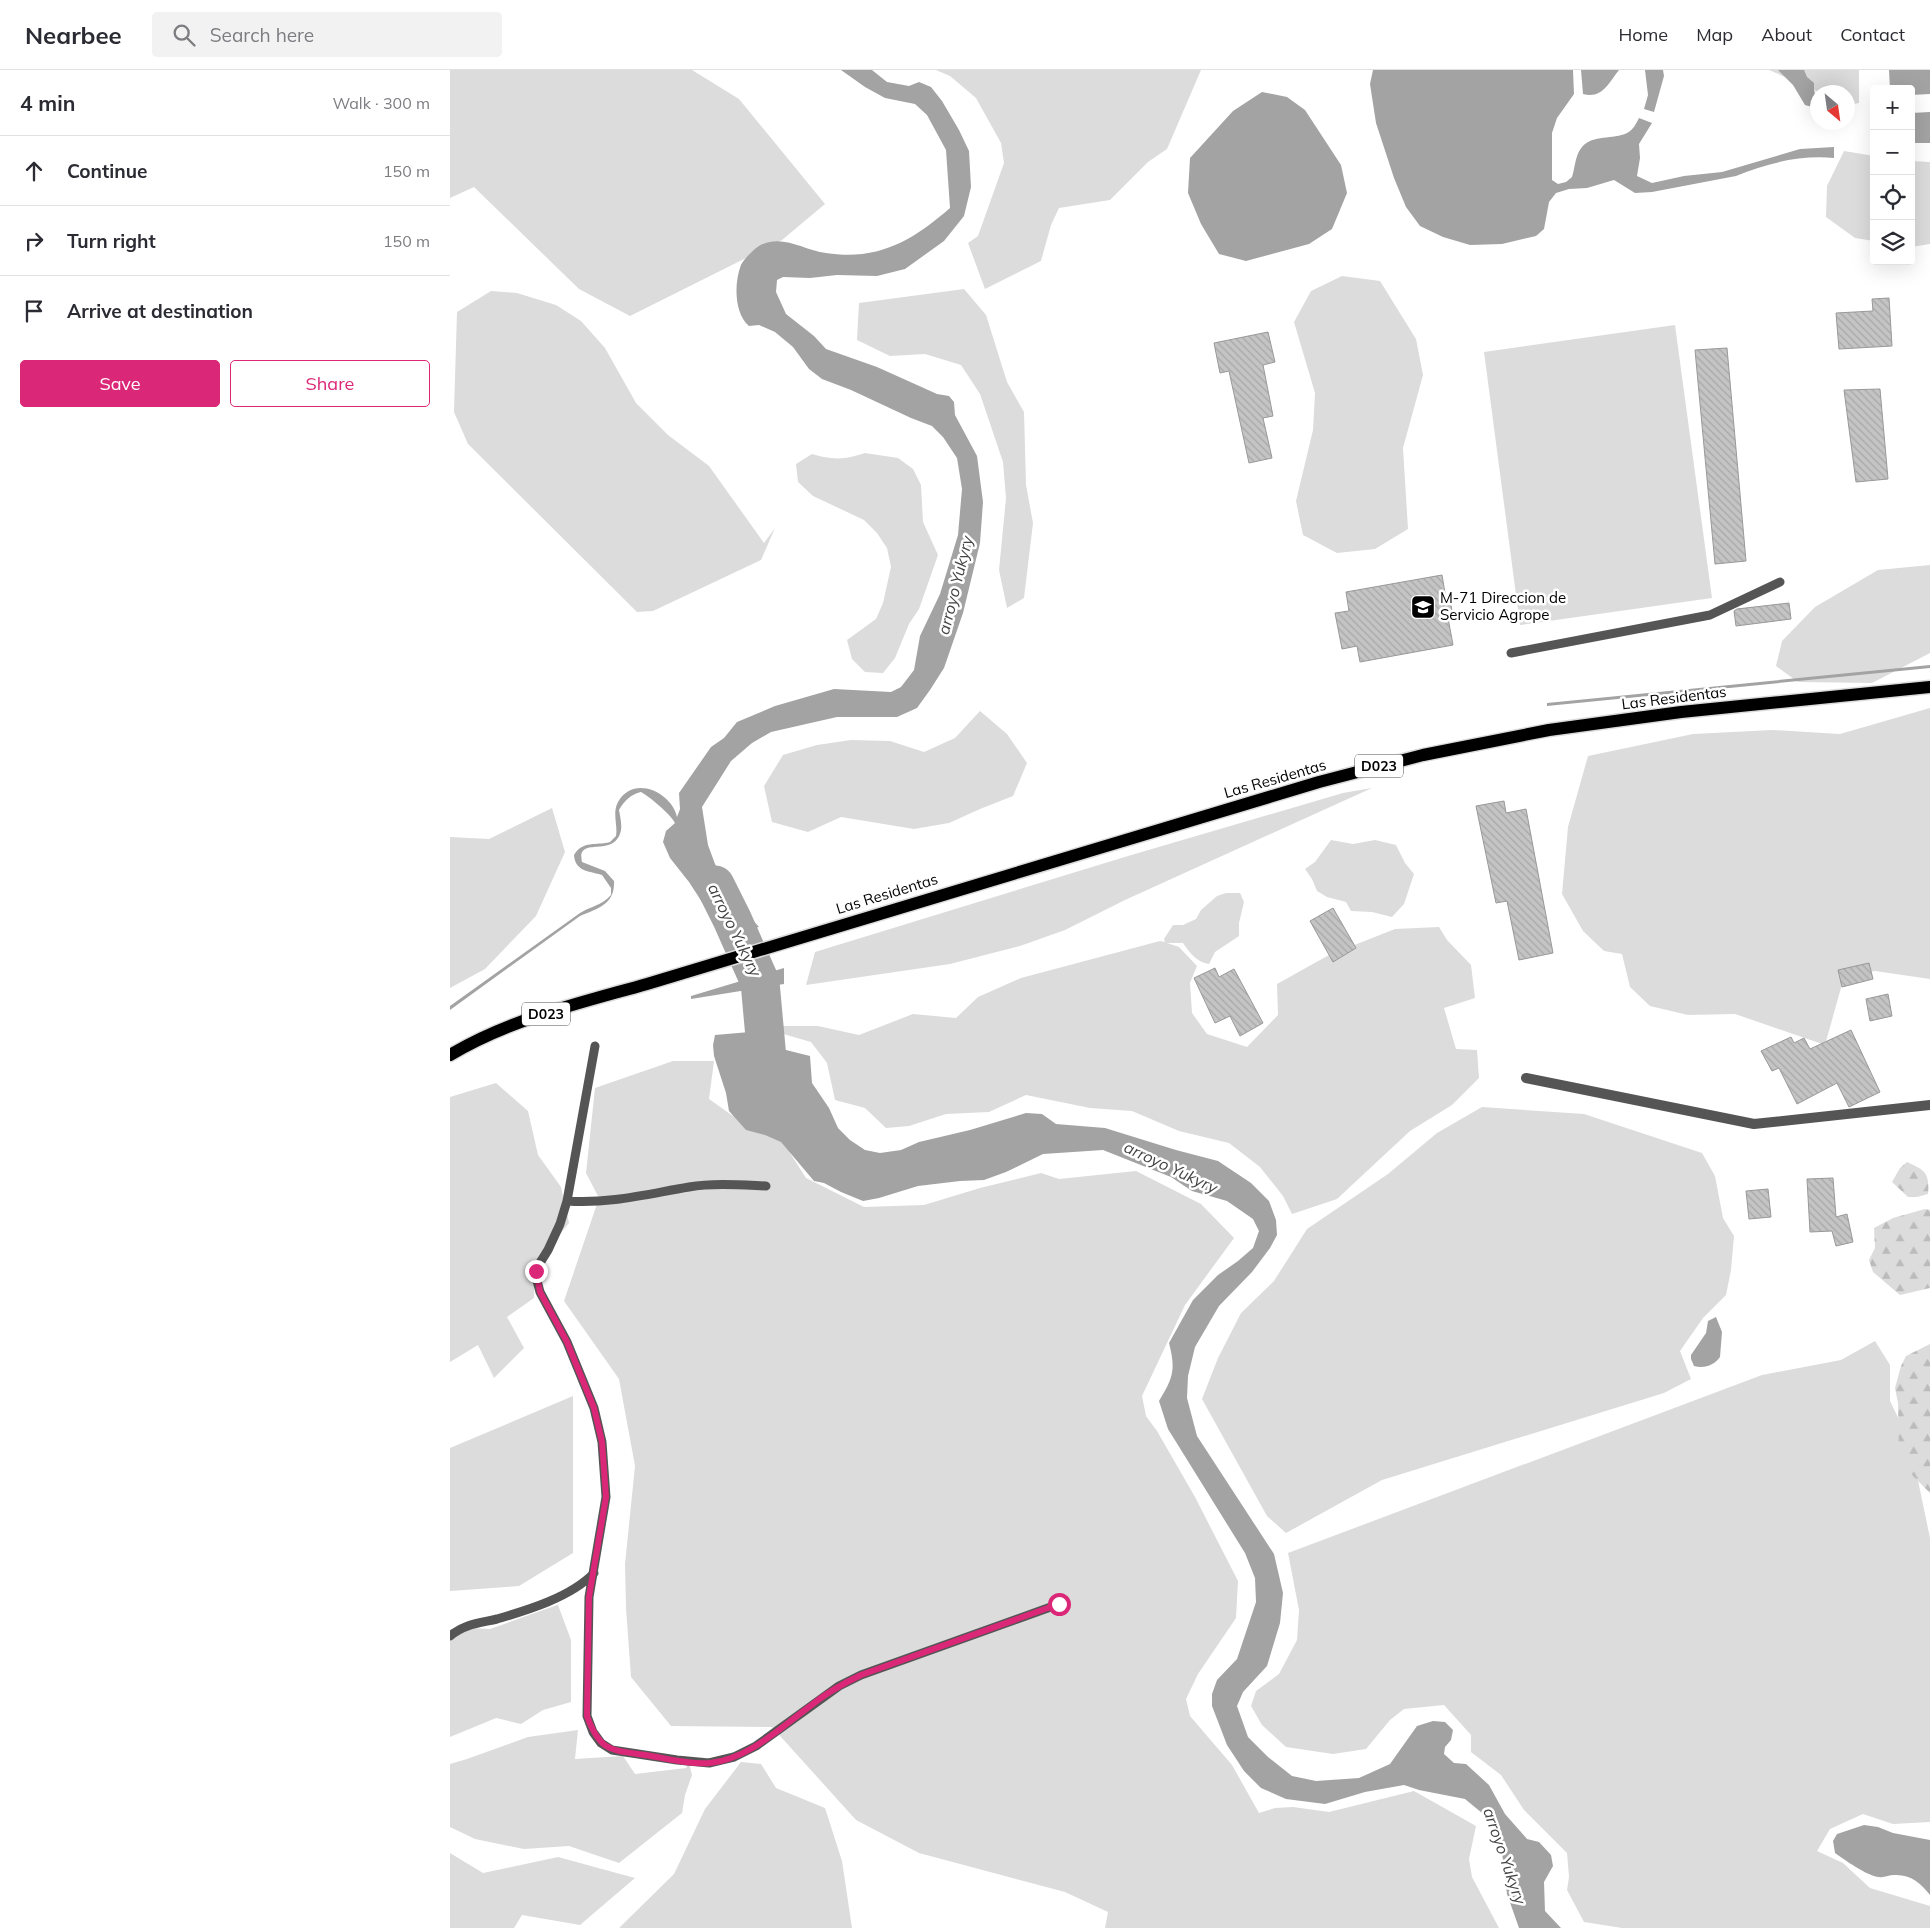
<!DOCTYPE html>
<meta charset="utf-8">
<style>
:root{--surface:#fff;--page:#f2f2f3;--text:#2b2b33;--muted:#7c7c81;--line:#e1e1e2;--accent:#db2777}
body{margin:0;font-family:Mulish,sans-serif;background:var(--page);color:var(--text)}
.controls{position:absolute;right:15px;top:15px;display:grid;overflow:hidden;border-radius:5px;box-shadow:0 5px 20px #0002}
.controls button{width:45px;height:45px;display:grid;place-items:center;padding:0;border:0;border-bottom:1px solid var(--line);background:var(--surface);color:var(--text);font:25px sans-serif}
.compass{position:absolute;left:1360px;top:15px;width:45px;height:45px;border-radius:50%;background:var(--surface);box-shadow:0 5px 20px #0002;rotate:151deg}
.stop{position:absolute;width:15px;height:15px;margin:-11px;border:4px solid #db2777;border-radius:50%;background:#fff}
.stop.end{background:#db2777;border-color:#fff;box-shadow:0 1px 5px #0008}
.list{margin:0;padding:0;list-style:none}
h2{display:flex;justify-content:space-between;align-items:center;height:65px;margin:0;padding:0 20px;font-size:21px}
h2 small{font-size:16px;font-weight:400;color:var(--muted)}
.list li{display:grid;grid-template-columns:32px 1fr auto;gap:15px;align-items:center;box-sizing:border-box;height:70px;padding:0 20px;border-top:1px solid var(--line)}
.list b{display:block;font-size:19px;white-space:nowrap}
.list em{font-size:16px;font-style:normal;color:var(--muted)}
.actions{display:flex;gap:10px;padding:15px 20px}
.actions a{flex:1;padding:11px 0;border:1px solid var(--accent);border-radius:5px;text-align:center;font-size:18px;color:var(--accent)}
.actions .main{background:var(--accent);color:#fff}
.icon{flex:none;width:28px;height:28px;fill:none;stroke:currentColor;stroke-width:2;stroke-linecap:round;stroke-linejoin:round}
.map{position:relative;flex:none;width:1480px;height:1858px;overflow:hidden}
header{display:flex;align-items:center;gap:30px;box-sizing:border-box;height:70px;padding:0 25px;background:var(--surface);border-bottom:1px solid var(--line)}
header strong{font-size:24px}
nav{display:flex;gap:28px;margin-inline-start:auto;font-size:18px}
.search{width:350px;height:45px;background:var(--page);display:flex;align-items:center;gap:12px;box-sizing:border-box;padding:0 18px;border-radius:5px;color:var(--muted);font-size:19px}
main{display:flex}
aside{flex:1;background:var(--surface)}
.map>svg:first-child{display:block}
.grass{fill:#dcdcdc}
.forest{fill:url(#forest-firs)}
.water{fill:#a3a3a3}
.lines{fill:none;stroke-linecap:round;stroke-linejoin:round}
.river{stroke:#a3a3a3;stroke-width:39}
.building{fill:url(#building-back-hatch);stroke:#999}
.primary-casing{stroke:#dbdbdb;stroke-width:15}
.service{stroke:#555;stroke-width:9}
.minor{stroke:#555;stroke-width:10}
.primary{stroke:#000;stroke-width:12}
.route{stroke:#db2777;stroke-width:6}
.labels{text-anchor:middle;stroke-width:5;stroke-linejoin:round;paint-order:stroke}
.shield{fill:#fff;stroke:#4c4c4c;stroke-width:1}
.shield-label{font-size:14px;font-weight:bold;fill:#000}
.poi-label{font-size:15px;fill:#000;stroke:#fff;text-anchor:start}
.street-label{font-size:15px;fill:#000;stroke:#fff}
.water-label{font-size:16px;font-style:italic;fill:#444;stroke:#fff}
</style>
<header>
<strong>Nearbee</strong>
<div class="search"><svg class="icon" aria-label="search" viewBox="0 0 24 24"><circle cx="10" cy="10" r="6"/><path d="M15 15l6 6"/></svg>Search here</div>
<nav><a>Home</a><a>Map</a><a>About</a><a>Contact</a></nav>
</header>
<main>
<aside>
<h2>4 min<small>Walk · 300 m</small></h2>
<ul class="list">
<li><svg class="icon" aria-label="ahead" viewBox="0 0 24 24"><path d="M12 20V5M6 11l6-6 6 6"/></svg><div><b>Continue</b></div><em>150 m</em></li>
<li><svg class="icon" aria-label="right" viewBox="0 0 24 24"><path d="M7 20v-9h11M14 6l5 5-5 5"/></svg><div><b>Turn right</b></div><em>150 m</em></li>
<li><svg class="icon" aria-label="arrive" viewBox="0 0 24 24"><path d="M6 21V4h12l-3 4 3 4H6"/></svg><div><b>Arrive at destination</b></div></li>
</ul>
<div class="actions"><a class="main">Save</a><a>Share</a></div>
</aside>
<div class="map">
<svg width="1480" height="1858" viewBox="0 0 1480 1858">
<defs>
<pattern id="forest-firs" width="22" height="20" patternUnits="userSpaceOnUse" patternTransform="scale(1.25)"><rect width="22" height="20" fill="#dcdcdc"/><path d="M5 1l3.5 6h-7zM16 11l3.5 6h-7z" fill="#bbb"/></pattern>
<pattern id="building-back-hatch" width="6" height="6" patternUnits="userSpaceOnUse" patternTransform="scale(1.25)"><rect width="6" height="6" fill="#c4c4c4"/><path d="M-1 5l2 2M0 0l6 6M5-1l2 2" fill="none" stroke="#a7a7a7"/></pattern>
</defs>
<rect width="100%" height="100%" fill="#fff"/>
<path class="grass" d="M 0,0 L 242,0 L 289,29 L 375,134 L 332,170 L 180,246 L 129,219 L 24,117 L 0,128 Z
M 486,0 L 751,0 L 717,79 L 698,92 L 660,130 L 609,138 L 601,155 L 591,191 L 535,219 L 518,173 L 528,166 L 554,93 L 551,73 L 526,28 L 500,6 Z
M 1319,0 L 1409,0 L 1409,33 L 1398,35 L 1398,22 L 1369,22 Z
M 1394,81 L 1424,86 L 1424,171 L 1405,168 L 1376,147 L 1377,116 Z
M 1461,91 L 1480,92 L 1480,174 L 1461,177 Z
M 892,206 L 930,211 L 966,269 L 973,305 L 953,378 L 958,459 L 925,479 L 887,483 L 853,465 L 846,431 L 863,360 L 865,323 L 844,252 L 861,221 Z
M 514,219 L 536,245 L 557,312 L 574,342 L 576,415 L 583,453 L 574,528 L 557,538 L 549,500 L 556,428 L 553,392 L 530,324 L 511,295 L 475,284 L 440,286 L 407,270 L 409,233 Z
M 41,221 L 67,223 L 106,235 L 131,251 L 155,278 L 186,333 L 218,365 L 259,396 L 314,473 L 325,458 L 311,490 L 203,541 L 187,542 L 18,374 L 4,342 L 7,242 Z
M 1225,255 L 1262,528 L 1070,555 L 1034,282 Z
M 415,383 L 448,388 L 463,399 L 471,415 L 473,452 L 488,485 L 469,539 L 459,554 L 445,588 L 433,603 L 415,602 L 402,589 L 397,570 L 426,549 L 433,533 L 441,497 L 437,478 L 427,463 L 414,450 L 363,426 L 348,412 L 346,394 L 362,384 C 383,390 394,390 415,383 Z
M 1480,495 L 1480,583 L 1422,613 L 1348,612 L 1326,596 L 1332,571 L 1365,537 L 1428,500 Z
M 1480,638 L 1480,909 L 1425,901 L 1394,907 L 1375,975 L 1285,944 L 1238,945 L 1200,936 L 1180,917 L 1172,884 L 1154,881 L 1133,861 L 1112,824 L 1118,757 L 1138,686 L 1243,664 L 1322,660 L 1390,664 Z
M 530,641 L 557,664 L 577,693 L 563,726 L 530,739 L 499,753 L 464,759 L 391,747 L 358,762 L 322,752 L 314,716 L 333,685 L 367,675 L 401,670 L 440,671 L 474,682 L 505,668 Z
M 922,718 L 675,830 L 615,860 L 570,876 L 500,894 L 356,915 L 365,882 L 678,786 L 893,723 Z
M 102,738 L 115,782 L 86,846 L 35,899 L 0,918 L 0,767 L 39,769 Z
M 881,770 L 903,774 L 925,770 L 946,775 L 955,793 L 964,804 L 954,834 L 942,847 L 922,842 L 901,841 L 896,832 L 877,827 L 867,821 L 862,809 L 855,799 L 865,792 Z
M 776,823 L 790,823 L 794,832 L 789,853 L 789,866 L 765,882 L 759,894 C 746,892 740,883 733,873 L 717,873 L 729,877 L 747,896 L 740,913 L 742,943 L 757,964 L 797,977 L 828,945 L 827,914 L 879,885 L 945,859 L 989,857 L 997,870 L 1021,895 L 1025,928 L 994,938 L 1006,979 L 1027,980 L 1029,1008 L 1002,1035 L 960,1061 L 887,1129 L 842,1144 L 833,1126 L 810,1097 L 779,1073 L 729,1061 L 682,1041 L 640,1038 L 576,1025 L 539,1042 L 496,1044 L 459,1056 L 436,1058 L 415,1038 L 385,1030 L 377,993 L 361,972 L 330,963 L 333,956 L 368,956 L 409,965 L 463,944 L 506,948 L 528,927 L 571,908 L 710,871 L 715,872 L 714,869 L 723,855 L 733,855 L 746,849 L 751,840 L 767,826 Z
M 223,991 L 264,991 L 259,1029 L 300,1058 L 326,1061 L 356,1108 L 414,1137 L 474,1135 L 530,1118 L 591,1103 L 609,1109 L 686,1101 L 751,1134 L 784,1168 L 735,1235 L 692,1326 L 696,1346 L 707,1361 L 745,1427 L 788,1511 L 786,1548 L 748,1604 L 736,1629 L 740,1646 L 782,1695 L 809,1743 L 825,1738 L 843,1737 L 879,1742 L 964,1721 L 1026,1756 L 1019,1789 L 1022,1807 L 1049,1858 L 655,1858 L 658,1842 L 615,1822 L 469,1783 L 406,1750 L 322,1657 L 221,1656 L 181,1607 L 176,1538 L 175,1494 L 185,1396 L 169,1309 L 114,1231 L 149,1128 L 136,1103 L 145,1018 Z
M 46,1013 L 78,1041 L 88,1085 L 111,1117 L 119,1153 L 85,1196 L 84,1228 L 57,1247 L 74,1278 L 44,1308 L 28,1275 L 0,1292 L 0,1027 Z
M 1032,1037 L 1134,1044 L 1252,1083 L 1265,1106 L 1273,1148 L 1284,1166 L 1281,1200 L 1276,1225 L 1253,1248 L 1230,1281 L 1241,1309 L 1214,1323 L 932,1410 L 836,1463 L 817,1446 L 752,1329 L 768,1288 L 791,1243 L 824,1211 L 857,1159 L 938,1104 L 987,1063 Z
M 1425,1271 L 1440,1295 L 1440,1331 L 1460,1372 L 1480,1468 L 1480,1752 L 1443,1754 L 1413,1744 L 1380,1759 L 1367,1781 L 1393,1793 L 1420,1818 L 1480,1836 L 1480,1858 L 1172,1858 L 1134,1852 L 1117,1820 L 1119,1807 L 1117,1783 L 1074,1740 L 1051,1705 L 1021,1682 L 1021,1665 L 994,1635 L 954,1639 L 940,1650 L 916,1679 L 883,1684 L 836,1677 L 812,1655 L 801,1636 L 806,1621 L 829,1604 L 847,1570 L 849,1540 L 838,1483 L 1312,1305 L 1391,1290 Z
M 123,1326 L 123,1483 L 69,1516 L 0,1521 L 0,1378 Z
M 113,1533 L 108,1535 L 121,1570 L 121,1632 L 93,1640 L 71,1654 L 46,1648 L 0,1667 L 0,1569 L 19,1558 L 40,1559 Z
M 128,1660 L 125,1689 L 173,1686 L 185,1704 L 236,1698 L 239,1693 L 242,1705 L 235,1725 L 232,1743 L 169,1793 L 119,1776 L 74,1779 L 25,1769 L 0,1757 L 0,1694 L 17,1689 L 78,1667 Z
M 291,1692 L 311,1694 L 326,1718 L 375,1738 L 392,1791 L 402,1858 L 169,1858 L 224,1804 L 255,1739 Z
M 0,1783 L 33,1803 L 108,1787 L 185,1808 L 130,1855 L 72,1845 L 64,1858 L 0,1858 Z"/>
<path class="forest" d="M 1457,1092 C 1474,1100 1480,1102 1478,1124 L 1467,1127 L 1458,1127 L 1442,1112 L 1450,1098 Z
M 1475,1139 L 1480,1140 L 1480,1218 L 1450,1225 L 1423,1202 L 1419,1190 L 1425,1178 L 1424,1158 L 1443,1148 Z
M 1480,1274 L 1480,1423 L 1463,1406 L 1449,1387 L 1448,1333 L 1445,1318 L 1451,1296 L 1456,1286 Z"/>
<path class="water" d="M 391,0 L 422,0 L 437,12 L 459,16 L 469,12 L 481,17 L 492,31 L 509,60 L 519,81 L 521,117 L 514,146 L 494,171 L 455,199 L 427,206 L 387,205 L 360,208 L 333,207 L 327,210 L 326,222 L 336,244 L 364,266 L 376,279 L 427,297 L 487,324 L 499,326 L 504,332 L 505,345 L 527,386 L 533,432 L 530,473 L 513,543 L 494,598 L 480,620 L 467,638 L 447,647 L 387,647 L 321,662 L 302,673 L 281,691 L 252,737 L 258,775 L 265,794 L 288,834 L 309,857 L 274,866 L 239,812 L 220,788 L 213,772 L 216,761 L 225,753 C 221,745 199,726 191,722 C 181,724 174,731 169,740 C 170,746 172,754 171,760 C 165,790 126,764 132,792 L 155,801 L 164,811 C 165,834 149,838 130,846 L 0,940 L 0,936 L 130,843 C 141,836 151,836 161,825 L 161,818 L 152,805 C 140,801 125,802 124,785 C 133,770 146,776 160,772 L 166,766 C 168,755 162,743 168,732 C 184,704 222,723 227,747 L 230,739 L 229,723 L 261,677 L 274,668 L 287,652 L 325,636 L 384,619 L 441,622 L 451,617 L 464,600 L 470,566 L 490,524 L 508,465 L 512,419 L 507,388 L 493,367 L 482,356 L 461,348 L 401,320 L 372,309 L 359,299 L 343,277 L 325,262 L 309,255 L 299,256 C 284,243 284,213 291,195 C 293,190 304,179 309,176 C 332,163 353,180 376,183 C 428,191 462,171 500,138 L 496,80 L 477,45 L 465,34 L 435,28 L 415,17 Z
M 923,0 L 1123,0 L 1124,24 L 1107,48 L 1102,63 L 1102,110 L 1108,114 L 1116,112 L 1122,107 C 1125,98 1125,85 1132,77 C 1143,64 1163,70 1177,63 C 1183,60 1186,54 1189,48 L 1202,53 L 1189,74 L 1190,88 L 1187,106 L 1202,113 L 1234,106 L 1272,102 L 1350,79 L 1384,77 L 1384,88 C 1350,85 1318,93 1286,106 L 1202,122 L 1185,123 L 1164,110 L 1137,118 L 1119,119 L 1106,123 L 1099,132 L 1094,159 L 1086,166 L 1052,174 L 1020,175 L 993,167 L 970,156 L 956,137 L 944,108 L 926,53 L 920,14 Z
M 1131,0 L 1169,0 C 1158,14 1152,29 1133,24 Z
M 1195,0 L 1213,0 L 1214,6 L 1204,42 L 1194,39 L 1198,25 Z
M 1328,0 L 1354,0 L 1357,7 L 1364,13 L 1364,20 L 1367,32 L 1362,37 L 1355,35 L 1343,15 Z
M 1439,0 L 1480,0 L 1480,24 L 1461,25 L 1461,19 L 1440,19 Z
M 812,22 L 837,27 L 855,40 L 891,95 L 897,123 L 882,159 L 859,174 L 796,191 L 769,184 L 751,154 L 738,123 L 740,88 L 783,41 Z
M 1480,42 L 1480,73 L 1461,73 L 1461,43 Z
M 1480,595 L 1480,598 L 1097,636 L 1097,633 Z
M 334,898 L 334,914 L 241,929 L 241,926 Z
M 321,960 L 324,977 L 360,986 L 362,1013 L 379,1038 L 388,1058 L 400,1070 L 415,1080 L 430,1083 L 451,1080 L 469,1072 L 520,1060 L 576,1043 L 592,1044 L 606,1054 L 655,1058 L 726,1080 L 768,1091 L 801,1113 L 819,1131 L 826,1150 L 827,1165 L 820,1178 L 802,1202 L 769,1236 L 745,1277 L 738,1306 L 737,1328 L 747,1366 L 824,1484 L 833,1523 L 830,1553 L 817,1596 L 793,1622 L 787,1636 L 798,1667 L 818,1687 L 842,1706 L 866,1711 L 909,1708 L 940,1694 L 967,1656 L 983,1651 L 995,1652 L 1003,1660 L 1001,1670 L 995,1677 L 994,1684 L 1004,1693 L 1016,1694 L 1039,1715 L 1055,1744 L 1077,1769 L 1089,1772 L 1101,1785 L 1103,1796 L 1094,1812 L 1095,1841 L 1111,1858 L 1069,1858 L 1057,1824 L 1051,1774 L 1032,1743 L 1015,1729 L 969,1720 L 954,1715 L 915,1722 L 875,1734 L 836,1729 L 811,1718 L 794,1701 L 777,1675 L 762,1636 L 762,1624 L 767,1610 L 787,1589 L 806,1532 L 805,1508 L 795,1483 L 718,1359 L 709,1331 C 723,1308 726,1300 719,1273 L 743,1230 L 768,1205 L 788,1191 L 803,1178 L 809,1161 L 803,1149 L 777,1131 L 742,1121 L 721,1107 L 653,1080 L 593,1084 L 556,1102 L 534,1110 L 510,1111 L 468,1116 L 429,1128 L 413,1131 L 391,1122 L 374,1113 L 364,1111 L 331,1072 L 315,1065 L 296,1060 L 279,1041 L 276,1023 L 264,986 L 263,975 L 265,965 Z
M 1266,1247 L 1272,1262 L 1270,1287 C 1264,1295 1255,1299 1244,1296 L 1241,1289 L 1241,1285 L 1256,1263 L 1258,1251 Z
M 1414,1755 L 1428,1757 L 1443,1763 L 1480,1770 L 1480,1825 C 1471,1813 1460,1804 1444,1805 C 1439,1805 1434,1808 1429,1807 C 1417,1806 1395,1790 1385,1783 L 1383,1771 L 1387,1764 Z"/>
<g class="lines">
<path class="river" d="M 265,815 L 282,849 L 310,912 L 317,989 L 334,1006"/>
</g>
<path class="building" d="M 1439,228 L 1442,276 L 1389,279 L 1386,243 L 1423,241 L 1422,229 Z
M 818,262 L 825,292 L 813,295 L 823,346 L 813,348 L 822,388 L 799,393 L 779,301 L 770,303 L 764,273 Z
M 1277,278 L 1296,491 L 1265,494 L 1245,280 Z
M 1430,319 L 1438,409 L 1406,412 L 1394,320 Z
M 992,505 L 996,529 L 1000,529 L 1003,547 L 998,548 L 1003,575 L 910,592 L 907,576 L 892,579 L 885,543 L 899,541 L 896,522 Z
M 1339,533 L 1341,549 L 1286,556 L 1284,541 L 1287,539 Z
M 1054,731 L 1056,743 L 1076,739 L 1103,883 L 1069,890 L 1057,831 L 1046,833 L 1026,736 Z
M 883,838 L 906,878 L 883,892 L 860,851 Z
M 1419,893 L 1423,909 L 1392,917 L 1388,900 Z
M 765,898 L 769,907 L 784,899 L 813,953 L 790,966 L 780,946 L 765,953 L 744,908 Z
M 1438,924 L 1442,946 L 1420,951 L 1416,929 Z
M 1401,960 L 1430,1022 L 1399,1037 L 1387,1013 L 1347,1034 L 1329,998 L 1322,1001 L 1311,981 L 1341,967 L 1344,973 L 1354,968 L 1360,979 Z
M 1383,1108 L 1386,1147 L 1397,1144 L 1403,1172 L 1386,1176 L 1382,1161 L 1360,1162 L 1357,1109 Z
M 1318,1119 L 1321,1147 L 1299,1149 L 1296,1121 Z"/>
<g class="lines">
<defs>
<path id="primary" d="M 0,985 C 60,949 130,933 197,914 L 869,712 L 973,685 L 1099,660 L 1231,642 L 1480,617"/>
</defs>
<use href="#primary" class="primary-casing"/>
<path class="service" d="M 1061,583 L 1260,545 L 1330,512
M 145,976 L 117,1131 L 110,1154 L 98,1180 L 88,1196 L 86,1207 L 90,1222 L 117,1272 L 144,1338 L 152,1372 L 156,1427 L 139,1527 L 137,1646 L 143,1662 L 151,1673 L 162,1680 L 227,1690 L 259,1693 L 284,1687 L 306,1676 L 389,1616 L 411,1605 L 609,1534
M 117,1131 C 160,1134 197,1124 239,1117 C 264,1113 291,1115 316,1116
M 0,1566 C 14,1554 30,1553 47,1549 C 78,1540 121,1527 144,1503"/>
<path class="minor" d="M 1076,1008 L 1304,1054 L 1480,1035"/>
<use href="#primary" class="primary"/>
</g>
<g class="lines">
<path class="route" d="M 86,1201 L 90,1222 L 117,1272 L 144,1338 L 152,1372 L 156,1427 L 139,1527 L 137,1646 C 150,1682 161,1680 195,1685 C 215,1688 239,1695 260,1693 C 298,1689 329,1659 359,1637 C 375,1624 392,1614 411,1605 L 609,1534"/>
</g>
<defs>
<symbol id="school-square" viewBox="-11 -11 22 22"><rect x="-9" y="-9" width="18" height="18" rx="4" fill="#000" stroke="#fff"/><path d="M0-5L7-2L0 1L-7-2ZM-4 1L0 2.5L4 1V4Q0 6-4 4Z" fill="#fff"/></symbol>
</defs>
<g fill-rule="evenodd">
<use href="#school-square" x="959" y="523" width="28" height="28"/>
</g>
<g class="labels">
<g class="shield">
<rect x="905" y="684.5" width="48" height="23" rx="4"/>
<rect x="72" y="932.5" width="48" height="23" rx="4"/>
</g>
<g class="shield-label">
<text x="929" y="701">D023</text>
<text x="96" y="949">D023</text>
</g>
<g class="poi-label">
<text x="990" y="533">M-71 Direccion de<tspan x="990" dy="17">Servicio Agrope</tspan></text>
</g>
<g class="street-label">
<text transform="translate(1224 628) rotate(-7)" y="5">Las Residentas</text>
<text transform="translate(825 709) rotate(-16)" y="5">Las Residentas</text>
<text transform="translate(437 824) rotate(-17)" y="5">Las Residentas</text>
</g>
<g class="water-label">
<text transform="translate(505 515) rotate(-76)" y="6">arroyo Yukyry</text>
<text transform="translate(285 860) rotate(64)" y="6">arroyo Yukyry</text>
<text transform="translate(721 1097) rotate(25)" y="6">arroyo Yukyry</text>
<text transform="translate(1055 1786) rotate(71)" y="6">arroyo Yukyry</text>
</g>
</g>
</svg>
<div class="controls">
<button>+</button>
<button>−</button>
<button><svg class="icon" aria-label="locate" viewBox="0 0 24 24"><circle cx="12" cy="12" r="6"/><path d="M12 2v4M12 18v4M2 12h4M18 12h4"/></svg></button>
<button><svg class="icon" aria-label="layers" viewBox="0 0 24 24"><path d="M12 4l9 5-9 5-9-5zM3 14l9 5 9-5"/></svg></button>
</div>
<svg class="compass" viewBox="-18 -18 36 36"><path d="M0-13l5 13h-10z" fill="#e53935"/><path d="M0 13l5-13h-10z" fill="#7c7c81"/></svg>
<div class="stop" style="left:609px;top:1534px"></div>
<div class="stop end" style="left:86px;top:1201px"></div>
</div>
</main>
